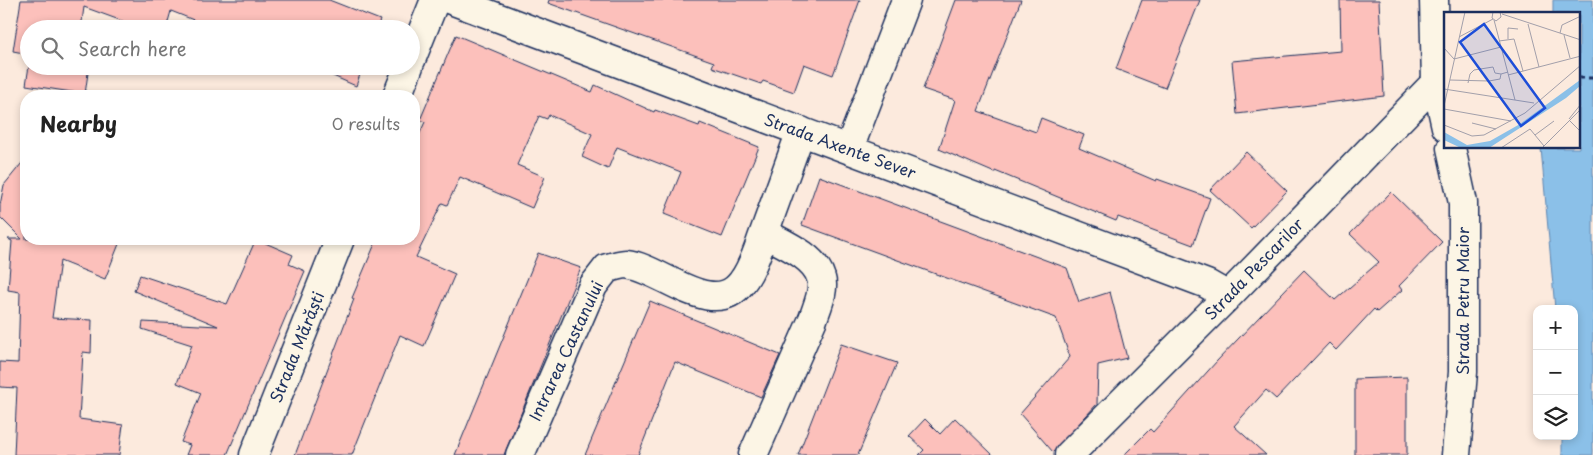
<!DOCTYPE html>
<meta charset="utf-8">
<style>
:root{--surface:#fff;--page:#f6f6f6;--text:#222;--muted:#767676;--line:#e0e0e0}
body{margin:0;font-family:"Playpen Sans",sans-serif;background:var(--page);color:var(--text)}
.controls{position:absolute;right:15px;bottom:15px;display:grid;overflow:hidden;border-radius:10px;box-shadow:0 2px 8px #0003}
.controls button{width:45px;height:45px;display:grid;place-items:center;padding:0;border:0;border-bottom:1px solid var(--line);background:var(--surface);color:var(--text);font:25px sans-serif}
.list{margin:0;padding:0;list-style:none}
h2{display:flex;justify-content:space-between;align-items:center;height:65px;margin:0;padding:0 20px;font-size:21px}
h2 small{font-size:16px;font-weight:400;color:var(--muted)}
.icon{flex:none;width:28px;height:28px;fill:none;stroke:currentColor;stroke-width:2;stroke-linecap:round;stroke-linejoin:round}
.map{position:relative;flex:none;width:1593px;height:455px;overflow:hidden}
.search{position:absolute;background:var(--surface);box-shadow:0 2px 8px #0003;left:20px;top:20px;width:400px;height:55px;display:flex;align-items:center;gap:12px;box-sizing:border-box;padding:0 18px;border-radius:28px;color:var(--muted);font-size:19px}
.panel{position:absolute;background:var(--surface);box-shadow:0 2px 8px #0003;left:20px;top:90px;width:400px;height:155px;border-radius:20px}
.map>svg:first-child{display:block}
.water{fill:#8bc0e8;stroke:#5e86b1}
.building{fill:#fcc0bb;stroke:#1b2f5e}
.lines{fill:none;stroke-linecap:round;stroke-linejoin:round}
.minor-casing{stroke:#1b2f5e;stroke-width:31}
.path{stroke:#1b2f5e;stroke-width:3;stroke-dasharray:5 4;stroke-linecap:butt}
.minor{stroke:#fcf5e5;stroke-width:28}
.labels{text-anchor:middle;stroke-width:4.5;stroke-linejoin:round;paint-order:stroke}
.street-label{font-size:16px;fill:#1b2f5e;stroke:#fcf5e5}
.inset-road{fill:none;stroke:#a29faa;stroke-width:1}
.view{fill:#1d4ed8;fill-opacity:0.15;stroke:#1d4ed8;stroke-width:2.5}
.inset-edge{fill:none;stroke:#1b2f5e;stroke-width:2.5}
</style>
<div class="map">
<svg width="1593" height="455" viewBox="0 0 1593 455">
<rect width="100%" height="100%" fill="#fceadd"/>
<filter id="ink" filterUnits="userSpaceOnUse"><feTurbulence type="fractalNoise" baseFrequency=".02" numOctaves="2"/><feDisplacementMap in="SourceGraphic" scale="10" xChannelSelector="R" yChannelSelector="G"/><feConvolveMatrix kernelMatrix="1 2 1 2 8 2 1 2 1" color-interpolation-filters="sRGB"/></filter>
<g filter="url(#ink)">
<path class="water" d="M 1553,0 L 1593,0 L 1593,455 L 1562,455 L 1562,436 L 1574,436 L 1574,309 L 1555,309 L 1541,148 L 1579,148 L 1579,14 L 1553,14 Z"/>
<path class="building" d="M 21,0 L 329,0 L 380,20 L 376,29 L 216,29 L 171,11 L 166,29 L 144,29 L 84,7 L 81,29 L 29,29 L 29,54 L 13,51 Z
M 549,0 L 860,0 L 833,75 L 804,64 L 794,92 L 763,81 L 761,84 L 712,67 L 714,62 L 548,3 Z
M 956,0 L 1021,0 L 978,111 L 1036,132 L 1041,118 L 1084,135 L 1079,148 L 1156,181 L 1157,179 L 1210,198 L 1193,245 L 1118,217 L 1116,221 L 995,171 L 995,173 L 939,149 L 955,100 L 923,89 Z
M 1142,0 L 1200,0 L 1165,88 L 1116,69 Z
M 1340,0 L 1379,0 L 1384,96 L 1237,114 L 1232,61 L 1341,51 Z
M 456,35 L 592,92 L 595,85 L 654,112 L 655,110 L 699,126 L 700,123 L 759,147 L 722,237 L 664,214 L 681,172 L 617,147 L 608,169 L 582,157 L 592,134 L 549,115 L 547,119 L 539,116 L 517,165 L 545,177 L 532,208 L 460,177 L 447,205 L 442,203 L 416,257 L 455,274 L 424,346 L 400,335 L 352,455 L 295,455 L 354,299 L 352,298 L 377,239 L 414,239 L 414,146 L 425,122 L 420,120 Z
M 29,66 L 89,66 L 85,94 L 26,85 Z
M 310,66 L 363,66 L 356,86 Z
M 1246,152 L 1287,191 L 1251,228 L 1210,190 Z
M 26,158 L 26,239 L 121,239 L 105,279 L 60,261 L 52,318 L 92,320 L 91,353 L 83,352 L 79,419 L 123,425 L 119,455 L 14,455 L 17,388 L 0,387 L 0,362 L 18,363 L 20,292 L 8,290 L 12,241 L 8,239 L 22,239 L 0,217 L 0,205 L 4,185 Z
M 819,176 L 1067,268 L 1079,302 L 1110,292 L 1127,358 L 1098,365 L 1097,404 L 1053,452 L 1020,414 L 1070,357 L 1056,318 L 802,225 Z
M 1391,192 L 1442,242 L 1399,286 L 1402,290 L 1377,312 L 1374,309 L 1336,350 L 1329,343 L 1276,399 L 1266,390 L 1234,426 L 1266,455 L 1124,455 L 1150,429 L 1153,432 L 1217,361 L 1304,270 L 1335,300 L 1379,262 L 1350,234 Z
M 256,239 L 293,255 L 289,264 L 305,271 L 227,455 L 186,455 L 190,445 L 181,442 L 201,393 L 177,383 L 192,345 L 142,329 L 143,322 L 218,326 L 134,291 L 140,275 L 227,304 Z
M 538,253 L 581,268 L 504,455 L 455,455 Z
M 650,301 L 780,355 L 761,397 L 675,362 L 638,455 L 585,455 Z
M 841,344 L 897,363 L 858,455 L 798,455 Z
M 1407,377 L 1407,455 L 1355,455 L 1355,379 Z
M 955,418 L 993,455 L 919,455 L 924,450 L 909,436 L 925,419 L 940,434 Z"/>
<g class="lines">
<defs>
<path id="minor" d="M 451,0 L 1207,284 L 1228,296
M 1434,0 L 1436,82 L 1446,127
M 411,60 L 435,0
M 397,96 L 409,66
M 1451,148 L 1463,203 L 1463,372 L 1456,455
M 849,149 L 906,0
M 254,455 L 340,239
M 520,455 L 593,286 L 607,268 C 613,267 620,264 626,264 C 660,267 713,321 742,282 C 753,268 758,249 764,233
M 753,455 L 813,319 C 817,307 825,290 821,278 C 815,256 782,243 764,233 L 801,131
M 1069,455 L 1228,296 L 1436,82"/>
</defs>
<use href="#minor" class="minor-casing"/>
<path class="path" d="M 1579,78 L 1593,78"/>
<use href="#minor" class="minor"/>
</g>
</g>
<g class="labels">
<g class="street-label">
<text transform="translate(840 146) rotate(20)" y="6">Strada Axente Sever</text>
<text transform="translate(1254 269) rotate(-46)" y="6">Strada Pescarilor</text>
<text transform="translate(1463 301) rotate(-90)" y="6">Strada Petru Maior</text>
<text transform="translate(297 347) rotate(-68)" y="6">Strada Mărăști</text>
<text transform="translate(566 351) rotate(-65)" y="6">Intrarea Castanului</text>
</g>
</g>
<g transform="translate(1444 12)">
<rect width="136" height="136" fill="#fceadd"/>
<path d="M 136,68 L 136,74 L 122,86 L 45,136 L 17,136 L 0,128 L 0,120 L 23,133 L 46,129 L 76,112 Z" fill="#8bc0e8"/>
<path class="inset-road" d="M 49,0 L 48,6 L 52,9 L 57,5 L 56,0M 58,2 L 137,28M 50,8 L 71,88M 84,12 L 95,55M 116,21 L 118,13 L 137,4M 120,23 L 126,46M 15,25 L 49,7M 64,27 L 64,16 L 74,17M 55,29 L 70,27 L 79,59M 0,36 L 10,47 L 57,35M 64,63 L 137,44M 6,68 L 45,69 L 56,67 L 57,62 L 64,60M 24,71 L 26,62 L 30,58 L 49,55 L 51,61 L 57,62M 0,77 L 90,91M 0,94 L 21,0M 0,97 L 67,109M 125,107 L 137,92M 125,108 L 137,120M 28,111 L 52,117M 0,113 L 28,124 L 40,123 L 81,101 L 137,53M 91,123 L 110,109M 57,136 L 86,117 L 100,134M 98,136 L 137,97"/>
<path class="view" d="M 40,12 L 101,96 L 77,114 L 16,30 Z"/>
<rect width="136" height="136" class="inset-edge"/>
</g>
</svg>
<div class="controls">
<button>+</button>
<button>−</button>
<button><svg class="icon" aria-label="layers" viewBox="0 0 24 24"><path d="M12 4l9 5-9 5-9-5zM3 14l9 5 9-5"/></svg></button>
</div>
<div class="search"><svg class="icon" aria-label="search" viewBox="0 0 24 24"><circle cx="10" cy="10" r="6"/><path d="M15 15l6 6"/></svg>Search here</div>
<section class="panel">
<h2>Nearby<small>0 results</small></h2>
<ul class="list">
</ul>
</section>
</div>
